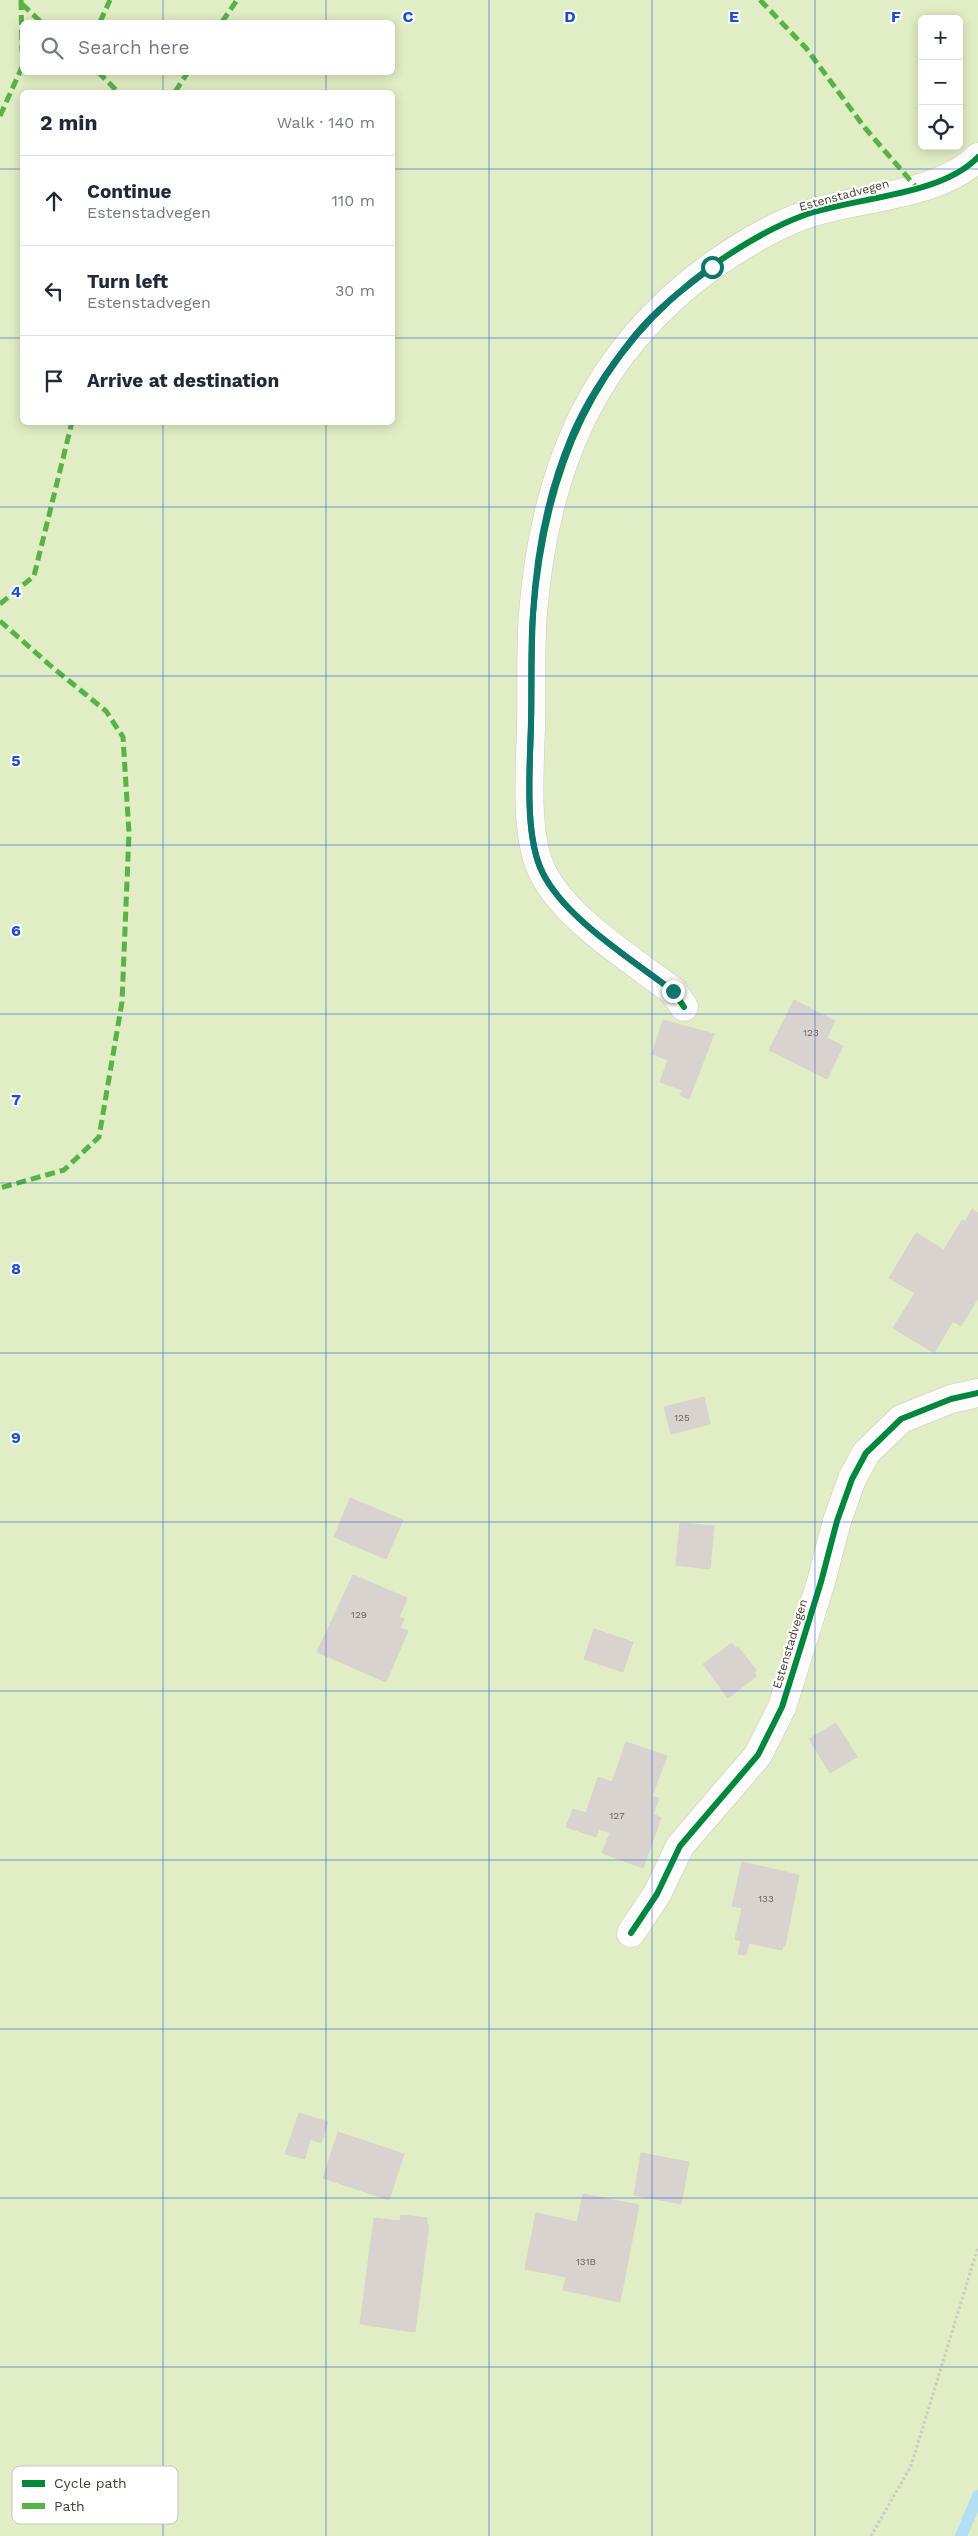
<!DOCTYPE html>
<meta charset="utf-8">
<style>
:root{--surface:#fff;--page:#f2f2f3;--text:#1f2937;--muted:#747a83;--line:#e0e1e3}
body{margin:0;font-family:"Work Sans",sans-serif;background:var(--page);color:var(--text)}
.controls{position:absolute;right:15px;top:15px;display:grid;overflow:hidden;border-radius:8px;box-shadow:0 2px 12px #0003}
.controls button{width:45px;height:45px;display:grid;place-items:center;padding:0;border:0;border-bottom:1px solid var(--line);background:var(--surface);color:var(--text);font:25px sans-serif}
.stop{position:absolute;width:15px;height:15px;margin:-11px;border:4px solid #0f766e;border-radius:50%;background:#fff}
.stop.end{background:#0f766e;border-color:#fff;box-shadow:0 1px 5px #0008}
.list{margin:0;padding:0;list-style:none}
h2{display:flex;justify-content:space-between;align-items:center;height:65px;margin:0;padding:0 20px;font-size:21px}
h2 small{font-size:16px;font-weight:400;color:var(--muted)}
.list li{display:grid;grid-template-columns:32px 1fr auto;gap:15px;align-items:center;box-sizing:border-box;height:90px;padding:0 20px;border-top:1px solid var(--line)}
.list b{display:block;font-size:19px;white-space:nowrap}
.list p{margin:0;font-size:16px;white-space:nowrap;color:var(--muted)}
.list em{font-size:16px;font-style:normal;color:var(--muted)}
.icon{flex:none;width:28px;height:28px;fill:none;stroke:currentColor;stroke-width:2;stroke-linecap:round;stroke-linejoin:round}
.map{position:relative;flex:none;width:978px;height:2536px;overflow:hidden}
.search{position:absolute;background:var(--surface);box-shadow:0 2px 12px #0003;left:20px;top:20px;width:375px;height:55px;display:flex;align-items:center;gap:12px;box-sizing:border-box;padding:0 18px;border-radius:8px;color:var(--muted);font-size:19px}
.panel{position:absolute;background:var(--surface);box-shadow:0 2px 12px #0003;left:20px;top:90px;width:375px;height:335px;border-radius:8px}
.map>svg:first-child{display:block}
.green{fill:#e1edc4;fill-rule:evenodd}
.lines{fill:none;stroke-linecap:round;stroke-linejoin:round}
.stream{stroke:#b2dff4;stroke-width:12}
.building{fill:#d8d3ce;stroke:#d8d3cd}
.street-casing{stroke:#ccc8c3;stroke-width:29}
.path{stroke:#cecac5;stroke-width:3;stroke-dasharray:2.5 2.5;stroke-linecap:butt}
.street{stroke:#fdfcfb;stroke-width:28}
.quiet{stroke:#57b346;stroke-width:5;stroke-dasharray:10 5;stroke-linecap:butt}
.cycleway-casing{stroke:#fff;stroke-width:9}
.cycleway{stroke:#00873e;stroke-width:6}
.route{stroke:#0f766e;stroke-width:6}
.grid{fill:none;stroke:#1d4ed8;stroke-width:1;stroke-opacity:0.55}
.labels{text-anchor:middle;stroke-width:4;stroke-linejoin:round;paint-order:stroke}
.number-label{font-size:10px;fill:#6d645b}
.street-label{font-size:12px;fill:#473d33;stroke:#fff}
.key{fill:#fff;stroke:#c8c5c2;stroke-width:1}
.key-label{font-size:14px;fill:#473d33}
.grid-label{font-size:16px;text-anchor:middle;font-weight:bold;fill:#1d4ed8;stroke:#fff;stroke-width:4;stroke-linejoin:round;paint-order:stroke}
</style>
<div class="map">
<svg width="978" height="2536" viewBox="0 0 978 2536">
<rect width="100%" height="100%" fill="#f0ece7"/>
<path class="green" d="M 0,0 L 978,0 L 978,2536 L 0,2536 ZM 922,19 L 959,19 L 959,146 L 922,146 ZM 22,22 L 392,22 L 392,72 L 22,72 ZM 22,92 L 392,92 L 392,422 L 22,422 Z"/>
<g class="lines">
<path class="stream" d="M 961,2536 L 978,2496"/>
</g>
<path class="building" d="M 794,1000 L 835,1021 L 827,1038 L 843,1046 L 827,1079 L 769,1050 Z
M 663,1020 L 714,1034 L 689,1099 L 680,1095 L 682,1090 L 660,1082 L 668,1060 L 652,1054 Z
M 972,1209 L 978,1213 L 978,1298 L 961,1326 L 953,1321 L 934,1353 L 893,1328 L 915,1293 L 889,1278 L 916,1233 L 944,1250 L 962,1220 L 965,1222 Z
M 704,1397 L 710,1424 L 671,1434 L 664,1407 Z
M 350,1498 L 403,1520 L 386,1559 L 334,1537 Z
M 680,1523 L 714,1526 L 710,1569 L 676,1565 Z
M 353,1575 L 407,1598 L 399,1617 L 404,1619 L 400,1628 L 408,1631 L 386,1682 L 317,1652 Z
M 594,1629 L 633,1642 L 623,1672 L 584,1659 Z
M 732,1643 L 736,1649 L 738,1647 L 756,1670 L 754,1673 L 757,1676 L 728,1698 L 703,1664 Z
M 836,1723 L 857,1757 L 830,1773 L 809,1739 Z
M 626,1742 L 667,1756 L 652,1796 L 659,1798 L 653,1814 L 661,1818 L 643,1868 L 602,1853 L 610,1833 L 599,1829 L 596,1837 L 566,1827 L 573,1809 L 586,1813 L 598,1777 L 612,1782 Z
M 742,1862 L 799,1875 L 785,1946 L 783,1946 L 782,1950 L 749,1943 L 746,1955 L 738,1954 L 741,1941 L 735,1939 L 742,1908 L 732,1906 Z
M 299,2113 L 328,2122 L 321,2143 L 310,2139 L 305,2159 L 285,2154 Z
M 338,2132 L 404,2154 L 389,2200 L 323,2178 Z
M 641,2153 L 689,2162 L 681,2204 L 634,2195 Z
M 583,2194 L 639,2205 L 620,2302 L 563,2290 L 566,2277 L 525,2269 L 536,2213 L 577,2222 Z
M 401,2215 L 427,2218 L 427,2224 L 429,2225 L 415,2332 L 360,2324 L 374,2218 L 400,2221 Z"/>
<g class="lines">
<defs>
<path id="street" d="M 684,1007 L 673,991 C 632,960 566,919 543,873 C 524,837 530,768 531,727 C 532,689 530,651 533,613 C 545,469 592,353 712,266 C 739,247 770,228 802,216 C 852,197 940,197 978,157
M 631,1933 L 657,1894 L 680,1846 L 758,1755 L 782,1707 L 821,1582 L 837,1521 L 852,1479 L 866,1453 L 901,1419 L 951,1399 L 978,1393"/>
</defs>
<use href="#street" class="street-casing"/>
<path class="path" d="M 871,2536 L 911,2466 L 978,2247"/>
<use href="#street" class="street"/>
<path class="quiet" d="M 21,0 L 22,52
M 760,0 L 806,48 L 865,128 L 916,187
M 22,4 L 41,22
M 100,22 L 110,0
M 222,22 L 237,0
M 98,72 L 118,92
M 175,92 L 188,72
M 0,116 L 22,67
M 0,604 L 34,576 L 72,422
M 0,621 L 52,667 L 106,711 L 123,737 L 129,833 L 122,1002 L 99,1137 L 64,1170 L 0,1188"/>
<defs>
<path id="cycleway" d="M 684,1007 L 673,991 C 632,960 566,919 543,873 C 524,837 530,768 531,727 C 532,689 530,651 533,613 C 545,469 592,353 712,266 C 739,247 770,228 802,216 C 852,197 940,197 978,157
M 631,1933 L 657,1894 L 680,1846 L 758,1755 L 782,1707 L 821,1582 L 837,1521 L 852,1479 L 866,1453 L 901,1419 L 951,1399 L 978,1393"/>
</defs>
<use href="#cycleway" class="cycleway-casing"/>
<use href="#cycleway" class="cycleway"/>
</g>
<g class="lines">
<path class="route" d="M 673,991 C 633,960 564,918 542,872 C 524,835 530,764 531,721 C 532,686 531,651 533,615 C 536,556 548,493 571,438 C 586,401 611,365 636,334 C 657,308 686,287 712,267"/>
</g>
<path class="grid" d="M 163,0 L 163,22M 326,0 L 326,22M 489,0 L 489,2536M 652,0 L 652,2536M 815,0 L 815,2536M 163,72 L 163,92M 326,72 L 326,92M 0,169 L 22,169M 392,169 L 978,169M 0,338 L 22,338M 392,338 L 978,338M 163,422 L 163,2536M 326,422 L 326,2536M 0,507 L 978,507M 0,676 L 978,676M 0,845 L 978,845M 0,1014 L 978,1014M 0,1183 L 978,1183M 0,1353 L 978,1353M 0,1522 L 978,1522M 0,1691 L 978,1691M 0,1860 L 978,1860M 0,2029 L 978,2029M 0,2198 L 978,2198M 0,2367 L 978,2367"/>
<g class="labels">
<g class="number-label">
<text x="811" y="1036">123</text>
<text x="682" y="1421">125</text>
<text x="359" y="1618">129</text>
<text x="617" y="1819">127</text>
<text x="766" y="1902">133</text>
<text x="586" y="2265">131B</text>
</g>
<g class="street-label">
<text transform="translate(844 195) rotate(-15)" y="4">Estenstadvegen</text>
<text transform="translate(790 1644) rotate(-73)" y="4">Estenstadvegen</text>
</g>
</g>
<rect x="12" y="2466" width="166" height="58" rx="8" class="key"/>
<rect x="22" y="2480" width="23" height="7" fill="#00873e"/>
<rect x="22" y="2503" width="23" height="6" fill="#57b346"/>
<g class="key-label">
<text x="54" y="2488">Cycle path</text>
<text x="54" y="2511">Path</text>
</g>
<g class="grid-label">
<text x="408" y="22">C</text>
<text x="570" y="22">D</text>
<text x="734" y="22">E</text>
<text x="896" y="22">F</text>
<text x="16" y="597">4</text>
<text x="16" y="766">5</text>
<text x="16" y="936">6</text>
<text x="16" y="1105">7</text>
<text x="16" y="1274">8</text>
<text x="16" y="1443">9</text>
</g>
</svg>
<div class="controls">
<button>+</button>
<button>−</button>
<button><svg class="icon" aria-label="locate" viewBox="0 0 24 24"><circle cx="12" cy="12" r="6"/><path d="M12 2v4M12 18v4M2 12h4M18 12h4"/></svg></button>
</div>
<div class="stop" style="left:712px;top:267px"></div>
<div class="stop end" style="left:673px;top:991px"></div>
<div class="search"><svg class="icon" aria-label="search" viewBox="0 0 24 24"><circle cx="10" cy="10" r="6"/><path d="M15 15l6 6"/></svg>Search here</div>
<section class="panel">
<h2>2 min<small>Walk · 140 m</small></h2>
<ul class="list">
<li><svg class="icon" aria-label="ahead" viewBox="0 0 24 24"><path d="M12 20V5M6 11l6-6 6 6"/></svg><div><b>Continue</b><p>Estenstadvegen</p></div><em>110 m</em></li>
<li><svg class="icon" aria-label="left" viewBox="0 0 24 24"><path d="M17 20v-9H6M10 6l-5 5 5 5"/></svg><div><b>Turn left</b><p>Estenstadvegen</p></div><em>30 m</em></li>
<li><svg class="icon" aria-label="arrive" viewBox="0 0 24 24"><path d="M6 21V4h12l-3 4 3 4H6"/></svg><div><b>Arrive at destination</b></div></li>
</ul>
</section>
</div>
